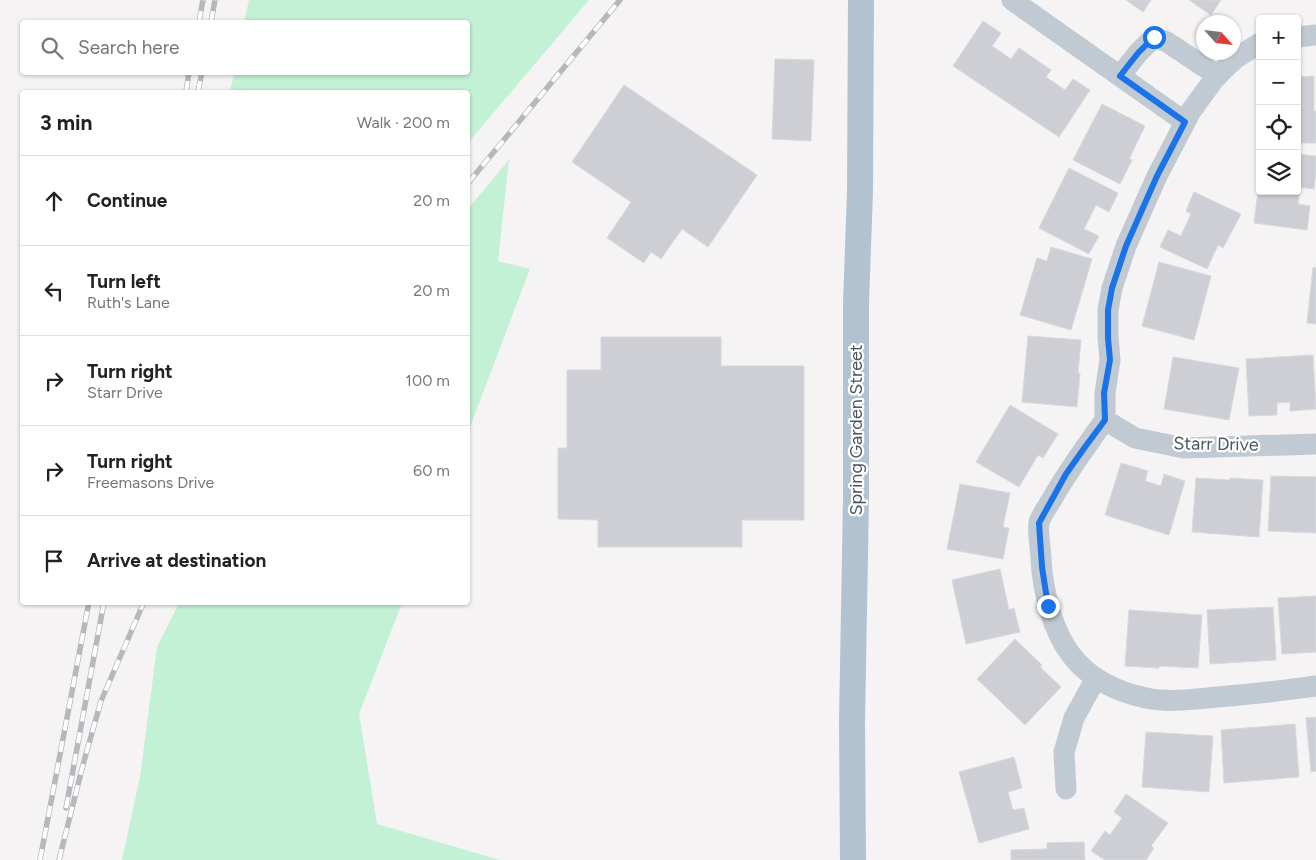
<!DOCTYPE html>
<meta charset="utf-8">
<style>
:root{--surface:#fff;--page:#f2f2f2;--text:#222;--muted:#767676;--line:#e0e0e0}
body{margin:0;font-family:Figtree,sans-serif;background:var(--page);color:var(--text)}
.controls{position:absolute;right:15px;top:15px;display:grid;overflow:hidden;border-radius:5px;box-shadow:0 1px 4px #0004}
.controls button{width:45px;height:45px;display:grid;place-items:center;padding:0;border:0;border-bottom:1px solid var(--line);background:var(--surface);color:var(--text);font:25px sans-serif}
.compass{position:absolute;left:1196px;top:15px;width:45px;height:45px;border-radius:50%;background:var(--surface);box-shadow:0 1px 4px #0004;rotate:117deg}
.stop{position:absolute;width:15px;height:15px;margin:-11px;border:4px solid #1a73e8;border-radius:50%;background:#fff}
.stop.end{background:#1a73e8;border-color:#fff;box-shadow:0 1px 5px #0008}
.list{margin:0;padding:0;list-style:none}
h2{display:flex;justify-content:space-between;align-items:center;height:65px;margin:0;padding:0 20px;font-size:21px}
h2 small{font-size:16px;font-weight:400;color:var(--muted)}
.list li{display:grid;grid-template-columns:32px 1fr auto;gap:15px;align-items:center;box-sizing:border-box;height:90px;padding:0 20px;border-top:1px solid var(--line)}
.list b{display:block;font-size:19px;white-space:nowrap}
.list p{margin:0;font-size:16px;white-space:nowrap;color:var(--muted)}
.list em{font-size:16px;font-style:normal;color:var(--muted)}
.icon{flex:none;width:28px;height:28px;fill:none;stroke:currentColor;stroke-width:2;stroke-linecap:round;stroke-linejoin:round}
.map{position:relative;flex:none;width:1316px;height:860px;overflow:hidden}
.search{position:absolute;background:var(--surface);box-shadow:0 1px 4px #0004;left:20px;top:20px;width:450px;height:55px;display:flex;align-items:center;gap:12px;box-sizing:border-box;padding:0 18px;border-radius:5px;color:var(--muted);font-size:19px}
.panel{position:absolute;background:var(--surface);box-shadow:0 1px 4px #0004;left:20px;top:90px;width:450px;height:515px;border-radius:5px}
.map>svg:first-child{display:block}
.green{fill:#c3f1d5}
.building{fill:#cdcfd5;stroke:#d7d9de}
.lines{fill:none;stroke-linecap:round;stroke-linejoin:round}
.minor{stroke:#c1cad2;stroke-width:21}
.major{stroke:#b3c2d1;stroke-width:26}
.rail-casing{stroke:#b5b8bd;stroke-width:5.5}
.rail{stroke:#fff;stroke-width:4;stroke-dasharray:11;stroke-linecap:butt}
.route{stroke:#1a73e8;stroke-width:6}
.labels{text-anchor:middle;stroke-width:4.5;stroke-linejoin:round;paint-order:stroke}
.street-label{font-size:18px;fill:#4a5661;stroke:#fff}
</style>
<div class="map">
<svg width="1316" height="860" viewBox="0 0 1316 860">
<rect width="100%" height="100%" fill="#f5f3f3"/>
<path class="green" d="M 249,0 L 589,0 L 468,143 L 468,92 L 230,92 L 234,73 L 468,72 L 468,22 L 244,22 Z
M 509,160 L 498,261 L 530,269 L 468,432 L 468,209 Z
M 179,603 L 402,603 L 359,714 L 377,824 L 500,860 L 122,860 L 140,777 L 157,647 Z"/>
<path class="building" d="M 1126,0 L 1151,0 L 1143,12 Z
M 1189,0 L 1221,0 L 1211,15 Z
M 983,21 L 1001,33 L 992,46 L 1011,59 L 1019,48 L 1051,70 L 1046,77 L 1065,90 L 1073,79 L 1090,90 L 1059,137 L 953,66 Z
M 775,59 L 814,60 L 811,141 L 772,139 Z
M 1314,76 L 1314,111 L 1316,111 L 1316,143 L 1297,143 L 1297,77 Z
M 624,85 L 757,175 L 708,247 L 682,229 L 661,259 L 651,252 L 644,263 L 607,238 L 631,202 L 572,162 Z
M 1102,104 L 1145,126 L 1129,159 L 1132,160 L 1120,184 L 1073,160 Z
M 1297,154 L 1316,156 L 1316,170 L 1314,189 L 1300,187 L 1298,204 L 1310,206 L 1307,230 L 1254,223 L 1260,175 L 1260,191 L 1297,191 Z
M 1069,168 L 1118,193 L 1109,212 L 1096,205 L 1084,229 L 1099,236 L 1089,254 L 1039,228 Z
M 1194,192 L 1241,214 L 1223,248 L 1218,245 L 1207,269 L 1160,247 L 1168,230 L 1181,236 L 1191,214 L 1186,211 Z
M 1051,247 L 1092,259 L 1071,330 L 1020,315 L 1037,258 L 1047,261 Z
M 1159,262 L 1211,276 L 1194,340 L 1142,326 Z
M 1313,267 L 1316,268 L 1316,324 L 1307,323 Z
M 1028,336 L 1081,340 L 1078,373 L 1080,373 L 1077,407 L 1022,402 Z
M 601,337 L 721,337 L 721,366 L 804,366 L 804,520 L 742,520 L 742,547 L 598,547 L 598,520 L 558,519 L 558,448 L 567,448 L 567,370 L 601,370 Z
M 1313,355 L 1316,409 L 1290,411 L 1290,402 L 1277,403 L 1277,415 L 1249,416 L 1246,359 Z
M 1173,357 L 1239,368 L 1229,420 L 1164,409 Z
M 1010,405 L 1058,434 L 1043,458 L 1038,455 L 1019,487 L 976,462 Z
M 1121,463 L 1148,471 L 1145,481 L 1161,486 L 1164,474 L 1185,481 L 1169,535 L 1105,515 Z
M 1271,476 L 1316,477 L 1316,533 L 1268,531 Z
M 1196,478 L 1230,480 L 1230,478 L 1263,480 L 1259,537 L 1192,532 Z
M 960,484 L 1010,493 L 1003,527 L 1009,528 L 1003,559 L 947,549 Z
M 1000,569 L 1009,610 L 1014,608 L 1020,632 L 966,644 L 952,580 Z
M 1316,596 L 1316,652 L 1282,654 L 1278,598 Z
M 1273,607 L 1276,660 L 1210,664 L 1207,610 Z
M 1129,610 L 1202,615 L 1198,668 L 1159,666 L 1159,668 L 1125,666 Z
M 1015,639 L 1042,665 L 1040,667 L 1061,687 L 1025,725 L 977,679 Z
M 1316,717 L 1316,771 L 1311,772 L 1306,718 Z
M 1295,724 L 1299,777 L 1224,783 L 1221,730 Z
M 1146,732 L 1213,736 L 1209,792 L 1142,787 Z
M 1014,757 L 1022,788 L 1008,792 L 1013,810 L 1024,808 L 1029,829 L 979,843 L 959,772 Z
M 1126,794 L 1168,823 L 1151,846 L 1154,848 L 1146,860 L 1105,860 L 1091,851 L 1105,831 L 1110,835 L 1122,818 L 1114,812 Z
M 1084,842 L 1085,860 L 1011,860 L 1011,850 L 1047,849 L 1047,843 Z"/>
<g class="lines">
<path class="minor" d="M 1012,0 L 1185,122
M 1297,37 L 1316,35
M 1120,76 L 1138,53 L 1154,37 L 1167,42 L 1218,76
M 1105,420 C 1086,446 1068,471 1052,499 C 1048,506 1042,514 1039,522 C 1037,529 1041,551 1041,560 C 1043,591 1052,631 1072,656 C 1090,679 1118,692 1146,698 C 1170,703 1195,699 1218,697 C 1251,694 1283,691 1316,686
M 1105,420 L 1105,393 L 1110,360 L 1108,337 L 1108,310 L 1112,288 L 1126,246 L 1157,176 L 1191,111 L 1215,78 L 1236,58 L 1260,43
M 1105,420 L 1135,438 L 1184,448 L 1316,444
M 1066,789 L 1064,752 L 1074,718 L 1096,678"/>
<path class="major" d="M 853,860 L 852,722 L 856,499 L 856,303 L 860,191 L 861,0"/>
<defs>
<path id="rail" d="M 199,22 L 203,0
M 211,22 L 215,0
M 186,92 L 189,72
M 198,92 L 202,72
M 468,183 L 620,0
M 66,808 L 104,602
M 40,860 L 89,602
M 59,860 L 84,761 L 101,701 L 144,602"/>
</defs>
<use href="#rail" class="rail-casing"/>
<use href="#rail" class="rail"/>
</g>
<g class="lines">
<path class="route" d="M 1048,606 L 1042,567 L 1039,523 L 1066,474 L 1085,447 L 1105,420 L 1104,393 L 1110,360 L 1108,338 L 1108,310 L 1112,288 L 1126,246 L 1157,176 L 1185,122 L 1120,76 L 1138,53 L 1154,37"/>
</g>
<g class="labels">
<g class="street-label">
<text transform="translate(856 430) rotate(-90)" y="6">Spring Garden Street</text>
<text transform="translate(1216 444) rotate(1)" y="6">Starr Drive</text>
</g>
</g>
</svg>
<div class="controls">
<button>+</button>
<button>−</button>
<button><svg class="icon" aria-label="locate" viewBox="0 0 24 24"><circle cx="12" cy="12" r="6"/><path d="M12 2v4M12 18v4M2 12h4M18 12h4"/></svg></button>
<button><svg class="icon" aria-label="layers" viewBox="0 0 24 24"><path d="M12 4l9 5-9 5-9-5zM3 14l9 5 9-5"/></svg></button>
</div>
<svg class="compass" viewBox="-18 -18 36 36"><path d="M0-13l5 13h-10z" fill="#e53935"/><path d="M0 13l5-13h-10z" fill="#767676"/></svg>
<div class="stop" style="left:1154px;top:37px"></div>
<div class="stop end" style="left:1048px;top:606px"></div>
<div class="search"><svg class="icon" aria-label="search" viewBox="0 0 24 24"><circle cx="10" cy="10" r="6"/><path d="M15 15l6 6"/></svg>Search here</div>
<section class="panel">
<h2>3 min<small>Walk · 200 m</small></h2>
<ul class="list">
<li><svg class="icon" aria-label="ahead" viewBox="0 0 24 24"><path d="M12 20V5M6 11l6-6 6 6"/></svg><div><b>Continue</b></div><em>20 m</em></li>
<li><svg class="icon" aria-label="left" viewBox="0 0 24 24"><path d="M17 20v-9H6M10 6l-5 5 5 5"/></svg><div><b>Turn left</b><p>Ruth's Lane</p></div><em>20 m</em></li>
<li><svg class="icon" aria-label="right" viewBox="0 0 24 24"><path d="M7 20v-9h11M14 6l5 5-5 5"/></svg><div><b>Turn right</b><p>Starr Drive</p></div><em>100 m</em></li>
<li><svg class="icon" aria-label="right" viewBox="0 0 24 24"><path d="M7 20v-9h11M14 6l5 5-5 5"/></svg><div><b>Turn right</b><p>Freemasons Drive</p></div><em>60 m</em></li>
<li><svg class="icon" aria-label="arrive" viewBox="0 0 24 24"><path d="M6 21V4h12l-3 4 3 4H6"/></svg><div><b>Arrive at destination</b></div></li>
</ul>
</section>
</div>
